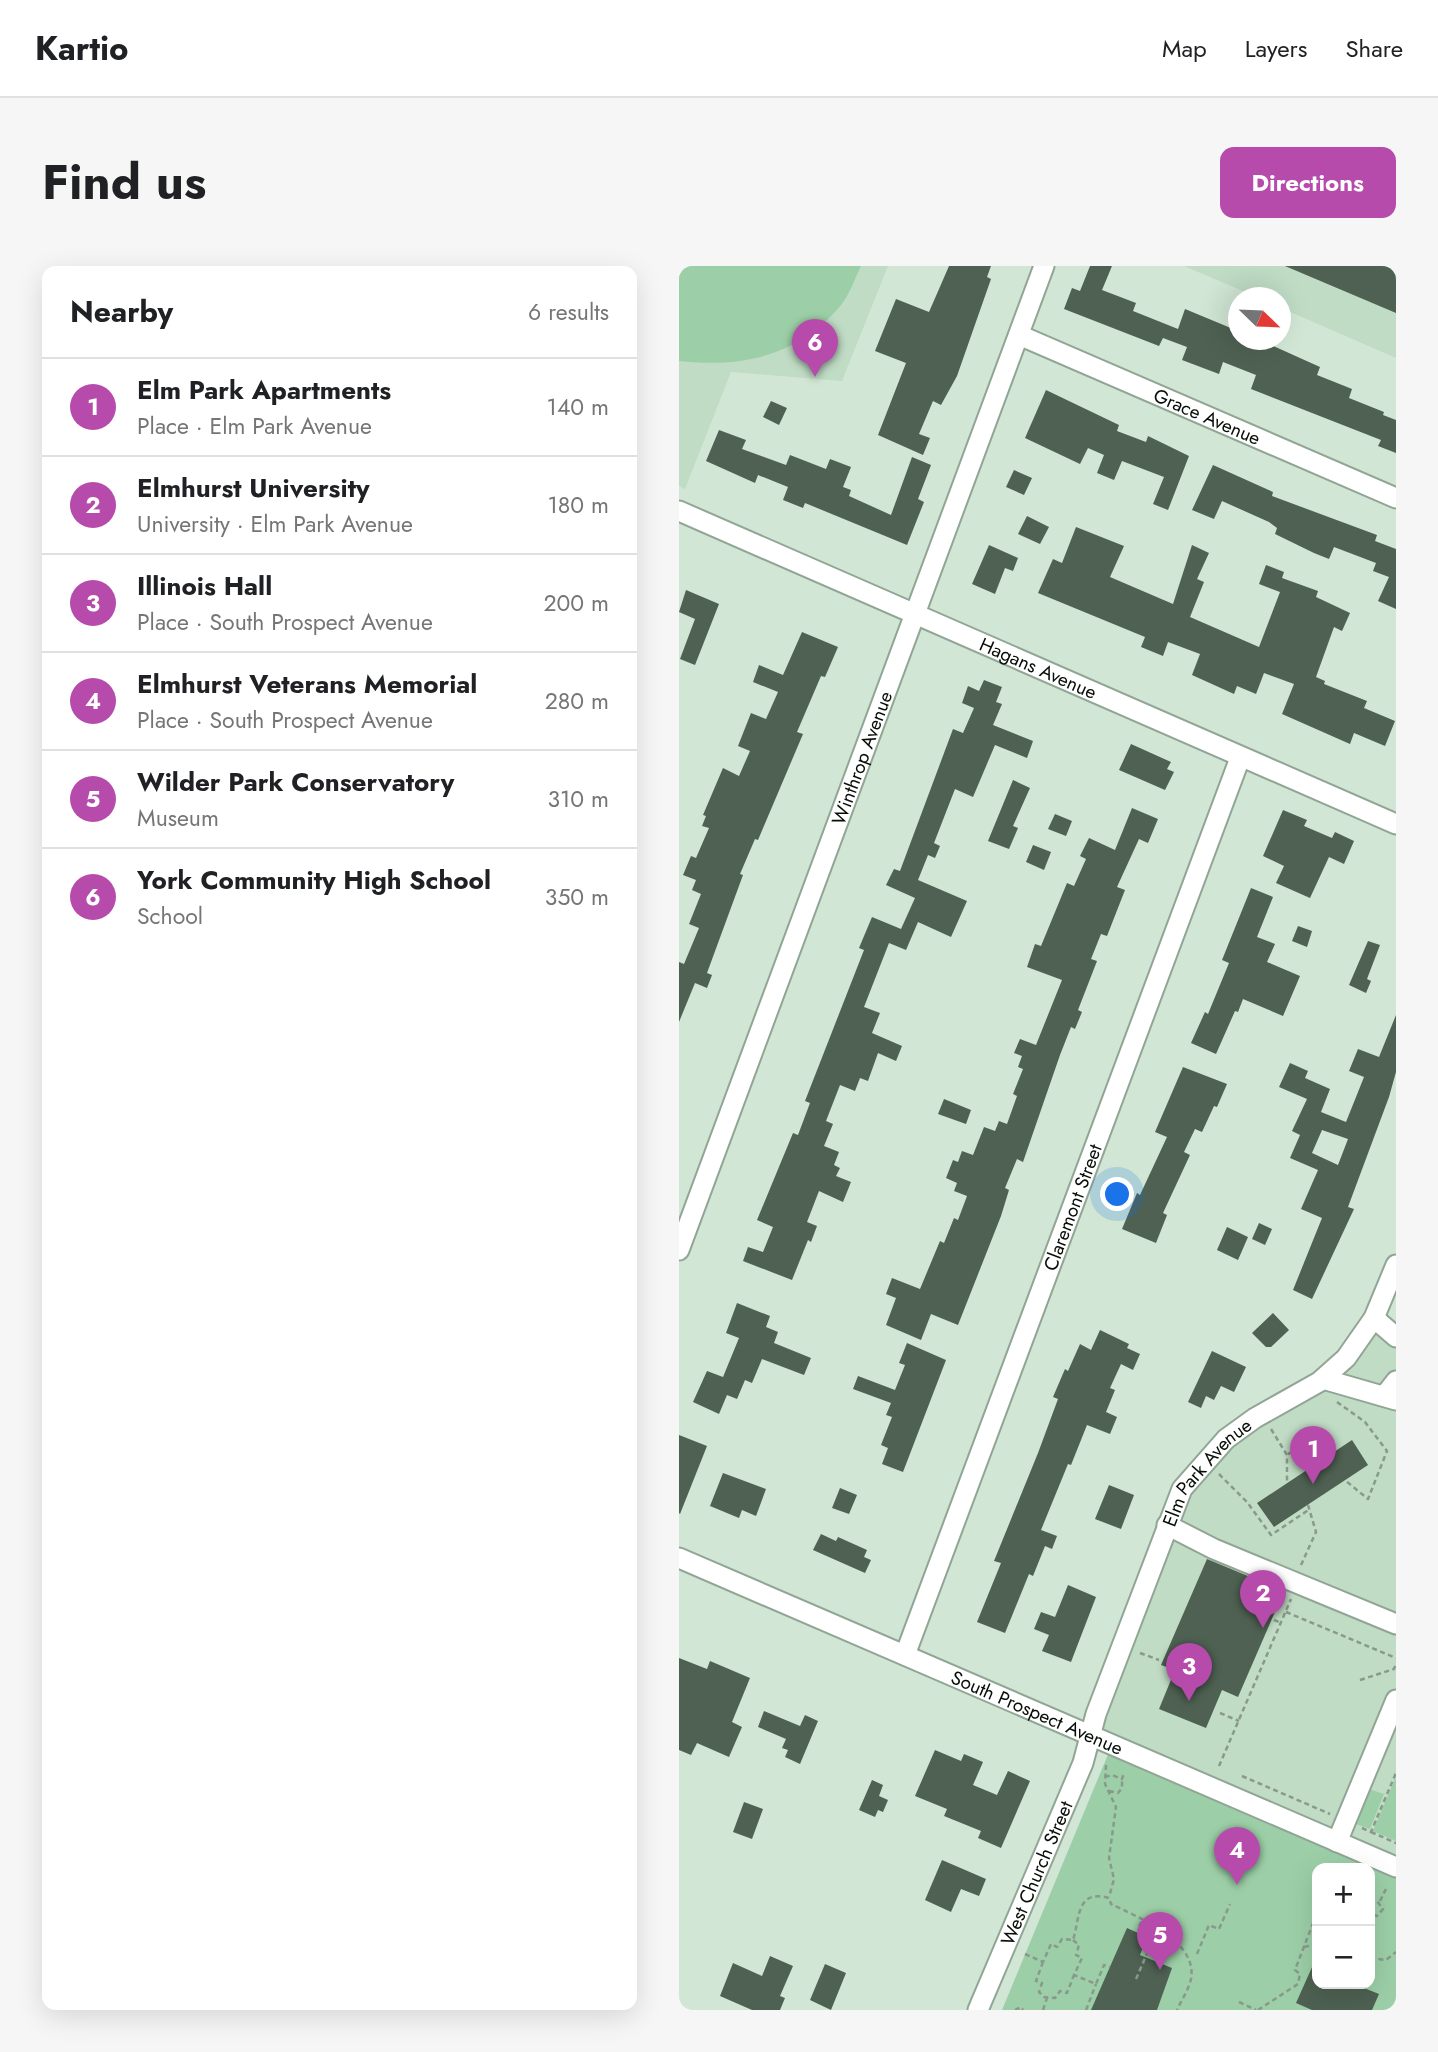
<!DOCTYPE html>
<meta charset="utf-8">
<style>
:root{--surface:#fff;--page:#f6f6f6;--text:#202124;--muted:#757577;--line:#e0e0e0;--accent:#b64bac}
body{margin:0;font-family:Jost,sans-serif;background:var(--page);color:var(--text)}
.controls{position:absolute;right:21px;bottom:21px;display:grid;overflow:hidden;border-radius:14px;box-shadow:0 7px 28px #0002}
.controls button{width:63px;height:63px;display:grid;place-items:center;padding:0;border:0;border-bottom:2px solid var(--line);background:var(--surface);color:var(--text);font:35px sans-serif}
.compass{position:absolute;left:549px;top:21px;width:63px;height:63px;border-radius:50%;background:var(--surface);box-shadow:0 7px 28px #0002;rotate:113deg}
.you{position:absolute;left:439px;top:929px;width:24px;height:24px;margin:-18px;border:5px solid #fff;border-radius:50%;background:#1a73e8;box-shadow:0 0 0 10px #1a73e833}
.badge{display:grid;place-items:center;width:46px;height:46px;border-radius:50%;background:var(--accent);color:#fff;font-size:23px;font-weight:700}
.pin{position:absolute;translate:-50% -58px;filter:drop-shadow(0 2px 4px #0008)}
.pin::after{content:'';position:absolute;top:37px;width:24px;height:21px;background:inherit;clip-path:polygon(0 0,100% 0,50% 100%)}
.list{margin:0;padding:0;list-style:none}
h2{display:flex;justify-content:space-between;align-items:center;height:91px;margin:0;padding:0 28px;font-size:30px}
h2 small{font-size:23px;font-weight:400;color:var(--muted)}
.list li{display:grid;grid-template-columns:46px 1fr auto;gap:21px;align-items:center;box-sizing:border-box;height:98px;padding:0 28px;border-top:2px solid var(--line)}
.list b{display:block;font-size:26px;white-space:nowrap}
.list p{margin:0;font-size:23px;white-space:nowrap;color:var(--muted)}
.list em{font-size:23px;font-style:normal;color:var(--muted)}
.map{position:relative;flex:none;width:717px;height:1744px;overflow:hidden;border-radius:14px}
header{display:flex;align-items:center;gap:42px;box-sizing:border-box;height:98px;padding:0 35px;background:var(--surface);border-bottom:2px solid var(--line)}
header strong{font-size:33px}
nav{display:flex;gap:38px;margin-inline-start:auto;font-size:24px}
.intro{display:flex;align-items:center;justify-content:space-between;box-sizing:border-box;height:168px;padding:0 42px}
h1{margin:0;font-size:49px}
.button{padding:18px 32px;border-radius:14px;background:var(--accent);color:#fff;font-size:24px;font-weight:700}
main{display:flex;gap:42px;padding:0 42px}
aside{flex:1;background:var(--surface);border-radius:14px;box-shadow:0 7px 28px #0002}
.map>svg:first-child{display:block}
.built{fill:#c0dcc5}
.green{fill:#9ccfa7;fill-rule:evenodd}
.building{fill:#4e6152;fill-rule:evenodd}
.lines{fill:none;stroke-linecap:round;stroke-linejoin:round}
.minor-casing{stroke:#91a595;stroke-width:23}
.path{stroke:#89998b;stroke-width:2.5;stroke-dasharray:5 3.5;stroke-linecap:butt}
.minor{stroke:#fff;stroke-width:19}
.labels{text-anchor:middle;stroke-width:7;stroke-linejoin:round;paint-order:stroke}
.street-label{font-size:19px;fill:#070e08;stroke:#d1e6d5}
</style>
<header>
<strong>Kartio</strong>
<nav><a>Map</a><a>Layers</a><a>Share</a></nav>
</header>
<div class="intro"><h1>Find us</h1><a class="button">Directions</a></div>
<main>
<aside>
<h2>Nearby<small>6 results</small></h2>
<ul class="list">
<li><span class="badge">1</span><div><b>Elm Park Apartments</b><p>Place · Elm Park Avenue</p></div><em>140 m</em></li>
<li><span class="badge">2</span><div><b>Elmhurst University</b><p>University · Elm Park Avenue</p></div><em>180 m</em></li>
<li><span class="badge">3</span><div><b>Illinois Hall</b><p>Place · South Prospect Avenue</p></div><em>200 m</em></li>
<li><span class="badge">4</span><div><b>Elmhurst Veterans Memorial</b><p>Place · South Prospect Avenue</p></div><em>280 m</em></li>
<li><span class="badge">5</span><div><b>Wilder Park Conservatory</b><p>Museum</p></div><em>310 m</em></li>
<li><span class="badge">6</span><div><b>York Community High School</b><p>School</p></div><em>350 m</em></li>
</ul>
</aside>
<div class="map">
<svg width="717" height="1744" viewBox="0 0 717 1744">
<rect width="100%" height="100%" fill="#d1e6d5"/>
<path class="built" d="M 0,0 L 209,0 L 163,115 L 52,106 L 6,223 L 0,220 Z
M 505,0 L 717,0 L 717,92 L 602,42 L 601,32 L 578,31 Z
M 695,1052 L 717,1061 L 717,1601 L 411,1470 L 490,1254 L 531,1188 L 640,1116 Z"/>
<path class="green" d="M 0,0 L 182,0 C 176,12 171,28 162,39 C 120,90 63,102 0,95 Z
M 430,1486 L 717,1610 L 717,1744 L 323,1744 ZM 638,1602 L 691,1602 L 691,1718 L 638,1718 Z
M 716,1513 L 717,1514 L 717,1575 L 694,1565 Z
M 690,1523 L 705,1528 L 691,1563 L 677,1558 Z"/>
<path class="building" d="M 270,0 L 312,0 L 308,11 L 312,13 L 278,110 L 262,139 L 254,135 L 240,168 L 251,172 L 244,189 L 199,169 L 227,97 L 196,85 L 217,33 L 250,46 Z
M 411,0 L 433,0 L 423,24 L 457,37 L 454,45 L 499,63 L 506,43 L 559,65 L 559,74 L 581,74 L 641,101 L 638,109 L 673,123 L 670,132 L 705,146 L 704,149 L 717,154 L 717,187 L 699,180 L 702,174 L 572,123 L 577,109 L 544,96 L 540,108 L 503,94 L 508,81 L 484,72 L 480,80 L 385,43 L 393,22 L 401,25 Z
M 606,0 L 717,0 L 717,47 Z
M 367,124 L 440,159 L 438,165 L 467,176 L 469,170 L 510,190 L 489,244 L 474,238 L 485,211 L 443,195 L 435,214 L 418,207 L 425,189 L 409,182 L 401,198 L 346,172 Z
M 92,135 L 108,142 L 100,159 L 84,151 Z
M 40,164 L 67,174 L 63,183 L 107,199 L 111,189 L 147,203 L 151,193 L 172,201 L 164,221 L 172,224 L 170,230 L 212,249 L 233,191 L 252,199 L 239,233 L 245,236 L 228,279 L 126,237 L 124,242 L 104,234 L 109,221 L 79,209 L 76,217 L 27,195 Z
M 534,199 L 594,226 L 593,230 L 698,269 L 696,275 L 717,283 L 717,343 L 699,335 L 710,311 L 694,305 L 697,297 L 655,281 L 650,293 L 635,287 L 596,268 L 598,262 L 590,256 L 543,235 L 535,253 L 513,244 Z
M 335,204 L 353,212 L 345,229 L 327,221 Z
M 348,250 L 370,261 L 361,278 L 339,268 Z
M 397,261 L 445,280 L 431,311 L 494,338 L 513,279 L 530,287 L 518,313 L 525,316 L 511,351 L 580,381 L 601,326 L 580,318 L 587,299 L 605,306 L 603,312 L 639,325 L 637,331 L 671,347 L 663,365 L 655,361 L 637,411 L 646,415 L 645,418 L 688,435 L 685,442 L 716,455 L 706,480 L 675,467 L 671,478 L 603,448 L 615,418 L 585,407 L 577,428 L 558,420 L 555,428 L 513,409 L 521,388 L 489,376 L 484,390 L 462,381 L 466,371 L 359,327 L 374,293 L 383,297 Z
M 310,279 L 339,292 L 334,305 L 326,302 L 316,328 L 293,318 Z
M 7,324 L 40,338 L 16,399 L 1,393 L 16,353 L 0,346 Z
M 123,366 L 159,381 L 146,411 L 142,410 L 118,466 L 124,468 L 79,574 L 76,573 L 61,608 L 64,609 L 28,707 L 33,709 L 28,722 L 16,717 L 0,756 L 0,696 L 5,698 L 20,662 L 10,658 L 22,628 L 13,624 L 17,614 L 4,609 L 12,590 L 17,592 L 30,562 L 23,560 L 27,550 L 24,549 L 44,502 L 60,510 L 71,485 L 59,480 L 72,447 L 87,453 L 99,426 L 74,416 L 80,399 L 104,409 Z
M 305,414 L 323,421 L 317,436 L 323,438 L 314,459 L 354,475 L 348,492 L 316,479 L 294,531 L 276,523 L 255,577 L 261,580 L 256,592 L 249,589 L 239,614 L 288,635 L 272,671 L 239,656 L 227,684 L 210,677 L 185,741 L 201,747 L 193,767 L 223,780 L 217,795 L 199,787 L 189,815 L 181,812 L 176,825 L 161,819 L 147,855 L 154,858 L 145,880 L 160,886 L 155,899 L 161,902 L 157,910 L 172,916 L 164,936 L 140,925 L 128,956 L 138,960 L 132,976 L 129,974 L 113,1014 L 64,995 L 69,981 L 84,986 L 94,961 L 78,954 L 114,867 L 119,869 L 131,837 L 126,835 L 185,684 L 180,682 L 193,651 L 222,663 L 236,632 L 207,619 L 215,603 L 221,605 L 274,463 L 284,467 L 295,442 L 283,437 L 289,420 L 300,425 Z
M 452,478 L 492,496 L 488,503 L 495,506 L 486,524 L 440,504 Z
M 334,514 L 351,522 L 334,560 L 339,562 L 330,583 L 309,575 Z
M 453,542 L 479,553 L 469,577 L 460,573 L 438,621 L 446,624 L 428,670 L 422,668 L 412,693 L 418,695 L 399,744 L 403,746 L 396,763 L 392,761 L 381,789 L 344,896 L 338,893 L 326,922 L 330,924 L 322,950 L 279,1059 L 252,1048 L 242,1074 L 207,1059 L 217,1032 L 207,1028 L 213,1012 L 241,1023 L 261,975 L 265,977 L 275,952 L 279,954 L 288,930 L 275,925 L 278,917 L 267,912 L 274,894 L 279,896 L 283,885 L 294,889 L 305,861 L 316,865 L 320,855 L 328,858 L 338,830 L 334,828 L 344,803 L 339,801 L 343,790 L 335,787 L 341,773 L 357,779 L 383,714 L 348,701 L 356,678 L 362,680 L 388,617 L 395,620 L 407,593 L 401,590 L 410,572 L 436,584 Z
M 604,544 L 628,554 L 625,560 L 653,572 L 656,566 L 675,575 L 665,598 L 650,591 L 631,632 L 597,617 L 605,600 L 584,590 Z
M 376,548 L 393,555 L 387,570 L 369,563 Z
M 354,579 L 372,586 L 365,604 L 347,596 Z
M 572,622 L 594,631 L 578,671 L 596,678 L 588,696 L 621,710 L 604,750 L 564,733 L 559,746 L 556,745 L 537,788 L 512,777 L 526,746 L 529,748 L 550,697 L 543,694 Z
M 619,660 L 633,665 L 628,681 L 613,675 Z
M 689,675 L 701,679 L 688,713 L 692,715 L 687,727 L 670,719 Z
M 717,749 L 717,806 L 710,831 L 669,941 L 675,943 L 633,1033 L 614,1024 L 643,952 L 622,943 L 639,904 L 611,892 L 621,869 L 613,865 L 628,833 L 600,821 L 611,797 L 629,805 L 626,812 L 651,823 L 642,846 L 667,856 L 685,811 L 670,805 L 679,783 L 700,791 ZM 643,864 L 669,873 L 659,899 L 633,887 Z
M 504,801 L 548,818 L 538,841 L 535,840 L 523,866 L 516,863 L 505,886 L 511,889 L 484,947 L 488,949 L 477,977 L 443,963 L 458,927 L 461,929 L 488,871 L 476,866 Z
M 265,833 L 292,844 L 287,858 L 259,848 Z
M 580,957 L 593,963 L 586,979 L 573,973 Z
M 548,961 L 569,971 L 559,994 L 538,984 Z
M 58,1037 L 91,1050 L 87,1061 L 99,1066 L 95,1077 L 132,1092 L 125,1109 L 83,1093 L 73,1117 L 66,1114 L 58,1133 L 48,1129 L 40,1148 L 14,1136 L 28,1105 L 44,1111 L 60,1072 L 47,1067 Z
M 594,1047 L 610,1064 L 592,1081 L 587,1081 L 573,1067 Z
M 421,1064 L 450,1078 L 448,1082 L 461,1088 L 454,1104 L 442,1098 L 431,1122 L 436,1124 L 427,1146 L 438,1151 L 431,1168 L 408,1159 L 392,1199 L 389,1198 L 362,1264 L 378,1270 L 373,1283 L 366,1280 L 354,1310 L 350,1308 L 326,1367 L 298,1356 L 322,1297 L 315,1295 L 359,1187 L 379,1133 L 374,1131 L 386,1103 L 389,1105 L 401,1078 L 412,1084 Z
M 228,1077 L 267,1094 L 224,1206 L 203,1198 L 209,1182 L 202,1179 L 213,1151 L 207,1149 L 212,1137 L 174,1123 L 179,1110 L 216,1124 L 226,1099 L 220,1097 Z
M 533,1085 L 567,1101 L 555,1126 L 542,1120 L 535,1134 L 527,1130 L 522,1142 L 509,1136 Z
M 0,1169 L 28,1180 L 1,1248 L 0,1247 Z
M 673,1174 L 689,1199 L 595,1261 L 578,1237 Z
M 44,1207 L 87,1223 L 77,1250 L 63,1244 L 60,1252 L 31,1240 Z
M 430,1219 L 455,1229 L 442,1263 L 416,1253 Z
M 161,1222 L 178,1229 L 170,1248 L 153,1242 Z
M 142,1268 L 157,1275 L 159,1271 L 188,1284 L 185,1291 L 192,1294 L 186,1307 L 134,1284 Z
M 528,1293 L 605,1325 L 559,1431 L 543,1424 L 527,1462 L 480,1443 L 496,1404 L 482,1399 Z
M 389,1319 L 417,1331 L 392,1396 L 363,1385 L 370,1369 L 355,1363 L 362,1346 L 376,1351 Z
M 0,1392 L 28,1403 L 31,1395 L 71,1412 L 53,1456 L 63,1461 L 50,1491 L 18,1477 L 12,1489 L 0,1484 Z
M 85,1445 L 121,1460 L 126,1449 L 139,1455 L 121,1498 L 106,1491 L 109,1484 L 103,1482 L 107,1473 L 79,1461 Z
M 256,1484 L 282,1495 L 285,1488 L 304,1496 L 294,1519 L 318,1529 L 329,1505 L 351,1515 L 322,1582 L 299,1572 L 302,1565 L 265,1550 L 268,1543 L 236,1530 Z
M 193,1514 L 204,1519 L 200,1530 L 209,1534 L 204,1546 L 199,1544 L 196,1551 L 180,1544 Z
M 65,1536 L 84,1543 L 73,1573 L 54,1566 Z
M 263,1594 L 307,1613 L 300,1630 L 282,1623 L 272,1646 L 246,1634 Z
M 448,1662 L 468,1671 L 461,1689 L 493,1702 L 478,1744 L 412,1744 Z
M 91,1690 L 114,1700 L 101,1730 L 106,1732 L 101,1744 L 73,1744 L 41,1730 L 54,1697 L 83,1710 Z
M 638,1690 L 638,1718 L 675,1718 L 700,1728 L 693,1744 L 633,1744 L 617,1737 Z
M 146,1698 L 167,1707 L 152,1744 L 131,1734 Z"/>
<g class="lines">
<defs>
<g id="minor">
<path id="s1" d="M 340,69 L 717,232"/>
<path id="s2" d="M 0,245 L 717,558"/>
<path id="s3" d="M 0,984 L 365,0"/>
<path d="M 695,1052 L 717,1071"/>
<path d="M 644,1113 L 717,1134"/>
<path d="M 706,1129 L 717,1115"/>
<path d="M 488,1259 L 535,1283 L 717,1358"/>
<path id="s4" d="M 0,1292 L 717,1601"/>
<path id="s5" d="M 226,1389 L 561,492"/>
<path d="M 658,1576 L 717,1434"/>
<path id="s6" d="M 299,1744 L 404,1497 L 417,1448 L 503,1223 L 547,1173 L 576,1152 L 640,1116 L 667,1092 L 695,1052 L 717,999"/>
</g>
</defs>
<use href="#minor" class="minor-casing"/>
<path class="path" d="M 658,1136 L 686,1156 L 708,1185 L 689,1233 L 667,1215
M 592,1163 L 608,1189 L 608,1215
M 609,1188 C 622,1182 636,1177 647,1189
M 540,1208 L 568,1236 L 592,1269 L 631,1243
M 622,1299 L 637,1266 L 629,1239
M 607,1346 L 717,1392
M 595,1354 L 602,1357
M 461,1387 L 480,1394
M 681,1414 L 715,1403 L 717,1398
M 541,1447 L 560,1455
M 427,1499 L 426,1518 L 437,1541 L 430,1592 L 435,1613 L 430,1631
M 540,1500 L 612,1333
M 563,1510 L 651,1548
M 426,1511 L 433,1509 L 443,1513 L 445,1507
M 430,1525 L 439,1527 L 443,1522 L 443,1513
M 683,1562 L 692,1566 L 717,1507
M 692,1566 L 717,1577
M 561,1603 L 565,1593 L 553,1588 L 562,1566
M 701,1635 L 707,1623
M 691,1638 L 698,1635 L 704,1643 L 698,1650 L 691,1647
M 460,1660 L 464,1653
M 394,1674 L 400,1679 L 397,1689 L 403,1692 L 395,1709 L 417,1718 L 425,1699 L 431,1701
M 625,1681 L 638,1678
M 346,1688 L 364,1696 L 372,1678 L 378,1681 L 383,1673 L 394,1674 C 401,1652 397,1623 430,1632 L 432,1638 C 458,1651 519,1674 512,1713 C 510,1723 502,1735 498,1744
M 518,1688 L 530,1659 L 540,1663 L 551,1638
M 691,1692 L 707,1694 L 717,1686
M 364,1696 L 357,1715 L 363,1717 L 360,1726 L 365,1731 L 376,1732 L 381,1725 L 388,1727 L 395,1709
M 457,1713 L 480,1660
M 560,1736 L 577,1744
M 336,1744 L 342,1741 L 344,1744
M 364,1744 L 368,1732
M 407,1744 L 417,1718
M 579,1744 L 619,1718 L 621,1708 L 616,1704 L 638,1647"/>
<use href="#minor" class="minor"/>
</g>
<g class="labels">
<g class="street-label">
<text dy="7" stroke="none"><textPath href="#s1" startOffset="205">Grace Avenue</textPath></text>
<text dy="7" stroke="none"><textPath href="#s2" startOffset="392">Hagans Avenue</textPath></text>
<text dy="7" stroke="none"><textPath href="#s3" startOffset="525">Winthrop Avenue</textPath></text>
<text dy="7" stroke="none"><textPath href="#s5" startOffset="478">Claremont Street</textPath></text>
<text dy="7" stroke="none"><textPath href="#s6" startOffset="588">Elm Park Avenue</textPath></text>
<text dy="7" stroke="none"><textPath href="#s4" startOffset="390">South Prospect Avenue</textPath></text>
<text dy="7" stroke="none"><textPath href="#s6" startOffset="149">West Church Street</textPath></text>
</g>
</g>
</svg>
<div class="controls">
<button>+</button>
<button>−</button>
</div>
<svg class="compass" viewBox="-18 -18 36 36"><path d="M0-13l5 13h-10z" fill="#e53935"/><path d="M0 13l5-13h-10z" fill="#757577"/></svg>
<div class="you"></div>
<div class="pin badge" style="left:634px;top:1218px">1</div>
<div class="pin badge" style="left:584px;top:1362px">2</div>
<div class="pin badge" style="left:510px;top:1435px">3</div>
<div class="pin badge" style="left:558px;top:1619px">4</div>
<div class="pin badge" style="left:481px;top:1704px">5</div>
<div class="pin badge" style="left:136px;top:111px">6</div>
</div>
</main>
